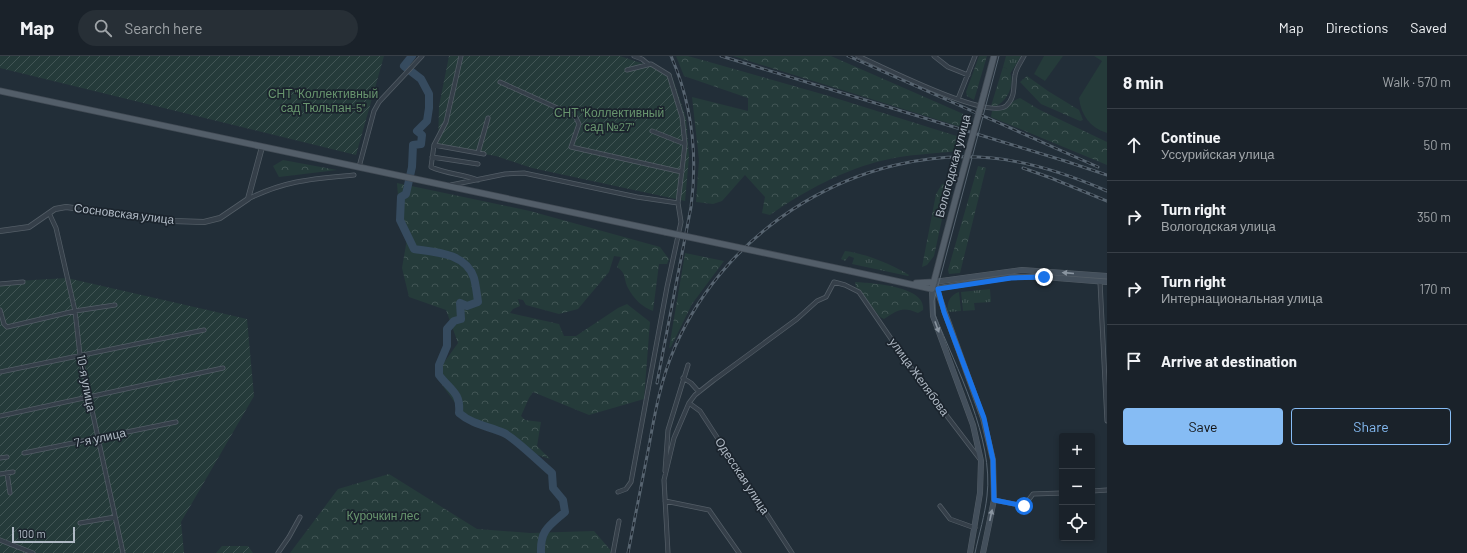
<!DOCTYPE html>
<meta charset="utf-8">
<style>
:root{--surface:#1a222a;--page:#272f36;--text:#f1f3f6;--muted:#9fa4a8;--line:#383f47;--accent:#86bcf4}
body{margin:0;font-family:Barlow,sans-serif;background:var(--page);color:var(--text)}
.controls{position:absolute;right:12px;bottom:12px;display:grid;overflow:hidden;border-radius:4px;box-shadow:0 2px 6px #0003}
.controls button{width:36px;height:36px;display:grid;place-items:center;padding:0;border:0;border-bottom:1px solid var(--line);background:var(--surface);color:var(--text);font:20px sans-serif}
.scale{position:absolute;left:12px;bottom:10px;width:63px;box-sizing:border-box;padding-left:4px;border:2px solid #b0bac5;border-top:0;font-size:11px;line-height:14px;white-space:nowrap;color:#b0bac5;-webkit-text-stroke:3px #1b242d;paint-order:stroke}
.stop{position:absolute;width:12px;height:12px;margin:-9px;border:3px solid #1a73e8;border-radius:50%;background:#fff}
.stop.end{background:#1a73e8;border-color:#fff;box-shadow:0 1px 4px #0008}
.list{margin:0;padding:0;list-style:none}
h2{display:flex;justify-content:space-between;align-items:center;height:52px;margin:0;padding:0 16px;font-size:17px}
h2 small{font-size:13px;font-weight:400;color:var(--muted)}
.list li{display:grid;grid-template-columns:26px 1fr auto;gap:12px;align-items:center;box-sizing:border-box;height:72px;padding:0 16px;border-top:1px solid var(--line)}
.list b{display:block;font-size:15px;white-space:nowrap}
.list p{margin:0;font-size:13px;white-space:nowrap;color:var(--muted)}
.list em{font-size:13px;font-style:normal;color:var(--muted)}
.actions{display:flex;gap:8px;padding:12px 16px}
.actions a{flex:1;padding:9px 0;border:1px solid var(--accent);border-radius:4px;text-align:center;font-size:14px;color:var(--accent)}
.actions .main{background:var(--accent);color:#111}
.icon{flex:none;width:22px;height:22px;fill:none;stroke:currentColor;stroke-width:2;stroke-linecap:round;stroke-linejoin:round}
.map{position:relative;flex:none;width:1107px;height:497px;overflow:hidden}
header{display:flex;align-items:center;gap:24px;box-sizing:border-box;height:56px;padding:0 20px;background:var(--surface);border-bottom:1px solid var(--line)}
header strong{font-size:19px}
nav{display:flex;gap:22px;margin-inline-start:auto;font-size:14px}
.search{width:280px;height:36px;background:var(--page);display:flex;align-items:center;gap:10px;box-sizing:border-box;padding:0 14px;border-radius:22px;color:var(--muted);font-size:15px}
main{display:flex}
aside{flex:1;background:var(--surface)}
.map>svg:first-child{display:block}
.grass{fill:url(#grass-tufts)}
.forest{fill:url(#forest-crowns)}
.garden{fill:url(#garden-furrows)}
.pitch{fill:#253b3a}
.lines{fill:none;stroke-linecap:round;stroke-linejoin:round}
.river{stroke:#364b5f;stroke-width:8}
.minor-casing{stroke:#535d66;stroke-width:5}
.tertiary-casing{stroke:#535d66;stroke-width:6}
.secondary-casing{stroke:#535d66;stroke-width:6}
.primary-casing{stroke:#424b55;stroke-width:7}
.minor{stroke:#353f49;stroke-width:3.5}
.tertiary{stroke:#353f49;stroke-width:4.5}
.secondary{stroke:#434f5b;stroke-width:5}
.primary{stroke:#535e69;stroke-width:5.5}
.tram{stroke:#576470;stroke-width:1}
.rail-casing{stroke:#576470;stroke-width:3}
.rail{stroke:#1b242d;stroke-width:1.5;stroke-dasharray:4.5;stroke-linecap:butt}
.primary-bridge-casing{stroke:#424b55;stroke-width:7;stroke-linecap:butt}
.primary-bridge{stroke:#535e69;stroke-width:5.5}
.oneway{fill:#8a95a0}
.route{stroke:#1a73e8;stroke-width:5}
.labels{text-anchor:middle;stroke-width:3.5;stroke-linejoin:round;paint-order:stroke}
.park-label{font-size:12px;fill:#68956e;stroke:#1b242d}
.street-label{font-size:12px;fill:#b0bac5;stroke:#1b242d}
</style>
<header>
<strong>Map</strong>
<div class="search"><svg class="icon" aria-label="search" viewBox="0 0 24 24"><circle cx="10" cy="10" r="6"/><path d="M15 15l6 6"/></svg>Search here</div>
<nav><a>Map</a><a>Directions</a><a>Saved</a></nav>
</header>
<main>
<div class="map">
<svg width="1107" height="497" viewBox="0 0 1107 497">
<defs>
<pattern id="grass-tufts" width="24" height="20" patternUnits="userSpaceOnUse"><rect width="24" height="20" fill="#253b3a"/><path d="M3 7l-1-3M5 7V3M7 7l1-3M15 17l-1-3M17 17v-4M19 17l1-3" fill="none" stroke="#425555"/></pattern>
<pattern id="forest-crowns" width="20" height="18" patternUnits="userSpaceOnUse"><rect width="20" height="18" fill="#253b3a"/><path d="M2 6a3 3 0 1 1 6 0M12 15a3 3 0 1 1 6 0" fill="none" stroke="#425555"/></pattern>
<pattern id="garden-furrows" width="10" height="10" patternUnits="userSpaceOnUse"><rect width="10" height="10" fill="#253b3a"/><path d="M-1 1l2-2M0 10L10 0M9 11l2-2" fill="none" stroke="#425555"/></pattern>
</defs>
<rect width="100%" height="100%" fill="#222e38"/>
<path class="grass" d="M 1006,0 L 1021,0 L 1010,18 L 1006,12 L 1003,11 Z
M 845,195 C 867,198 891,208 909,219 L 908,220 L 852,208 L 854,202 L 849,200 L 845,205 L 841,203 Z
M 990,233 L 991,246 L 974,247 L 975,254 L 963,255 L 961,236 Z
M 959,236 L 961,255 L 948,256 C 946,247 950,239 959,236 Z"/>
<path class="forest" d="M 676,0 L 688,0 L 829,40 L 963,82 L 958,95 C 934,98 909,98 885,104 C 845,113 804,135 770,159 L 762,157 L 765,141 L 745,119 L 722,145 L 713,148 L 696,146 L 699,104 L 692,41 L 748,55 L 748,42 L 684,20 Z
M 733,0 L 831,0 L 968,60 L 964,72 Z
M 979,0 L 987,0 L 974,44 L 967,40 L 966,36 Z
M 1003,11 C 1019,16 1011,45 994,51 L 991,50 Z
M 1027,20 L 1048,35 L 1079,54 L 1083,64 L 1080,65 L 1041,48 L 1020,26 Z
M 1020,42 L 1040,54 L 1107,86 L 1107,109 L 991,61 L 992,55 C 1008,55 1008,46 1020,42 Z
M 283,104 L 337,114 L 279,121 L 273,110 Z
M 978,110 L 986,112 L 960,217 L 949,218 L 948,214 Z
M 397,127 L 530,155 L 660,191 L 669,203 L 667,208 L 659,208 L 653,255 C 642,251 634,243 628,232 C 623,222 627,218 617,211 L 621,201 L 614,200 L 609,216 L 578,253 L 559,258 L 526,249 L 523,244 L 518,243 L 520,250 L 513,253 L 510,257 L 559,268 L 564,280 L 576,280 L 618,252 L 627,248 L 650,266 L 644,343 L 589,359 L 533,336 L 529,342 L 521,360 L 525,364 L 541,366 L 537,390 L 550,403 L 526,395 L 501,372 L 489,375 L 463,358 L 435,319 L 458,287 L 446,254 L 409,241 L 402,212 L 407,183 L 400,166 Z
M 942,128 L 948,128 L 949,131 L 934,200 L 927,209 L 922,211 L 936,138 Z
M 685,197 L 724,205 L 692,248 L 671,291 L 669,292 Z
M 855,226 C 871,227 927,230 923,254 L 918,257 C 902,250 898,254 884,263 L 880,261 L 856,231 Z
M 389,418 L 477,473 L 530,477 L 594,475 L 613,497 L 290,497 L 338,433 Z"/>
<path class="garden" d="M 0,0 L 384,0 L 356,99 L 0,12 Z
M 449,0 L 620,0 L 671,17 L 686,62 L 689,101 L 685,145 L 532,112 L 496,100 L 438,90 L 439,50 Z
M 67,222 L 247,263 L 254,340 L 181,466 L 184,497 L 0,497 L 0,226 Z
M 222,490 L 248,490 L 253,497 L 216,497 Z"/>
<path class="pitch" d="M 1044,0 L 1063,0 L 1045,25 L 1034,18 Z
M 1094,0 L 1107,0 L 1107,77 C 1090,72 1081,59 1079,42 L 1102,5 Z"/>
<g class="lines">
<path class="river" d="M 412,0 L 404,10 L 421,23 L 429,38 L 429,52 L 427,65 L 417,75 L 422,79 L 421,88 L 413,89 L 412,111 L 406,138 L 401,141 L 400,164 L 414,193 C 435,196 466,197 474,222 C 476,230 477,238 478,246 L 467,250 L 460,247 L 461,263 L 454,265 L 447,273 L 447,290 L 439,309 L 439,319 C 450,334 461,336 459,357 C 473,369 488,370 504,377 C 515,382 541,408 552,417 L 553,432 L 563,444 L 565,456 C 549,470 540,474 541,497"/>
<defs>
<path id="minor" d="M 634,0 L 642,3 L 648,8
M 858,0 C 881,10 987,64 1006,50 C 1016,41 1013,30 1015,19 C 1016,12 1021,6 1024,0
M 934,0 L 948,11 L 968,19
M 627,14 L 651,8 L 669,19 L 682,61 L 685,88
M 500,26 L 575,60 L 579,68 L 571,91 L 682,116
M 958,43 L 975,0
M 434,89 L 446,66 L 461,0
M 478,97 L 488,62
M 432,101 L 478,108
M 359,111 L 374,55 L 379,46 L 422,0
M 478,124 C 463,118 446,118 431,111 L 434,89 L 484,98
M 451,129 L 505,118 L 524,117 L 637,141 L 678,147
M 248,143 C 286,124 312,123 354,119
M 49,157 L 56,172 L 75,255 L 80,299 L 123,497
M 1100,226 L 1107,365
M 0,228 L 23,226
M 0,254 L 4,268 L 7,271 L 75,255 L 115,249
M 0,316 L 204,274
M 683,322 L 691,327 L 699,336
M 689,347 L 700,355 L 792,497
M 0,360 L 223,312
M 24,397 L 176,366
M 0,402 L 7,401
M 665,415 L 668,374 L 688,309
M 7,417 L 10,437
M 0,418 L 13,416
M 1092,435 L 1107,434
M 618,436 L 626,433 L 631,426 L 667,231 L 681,166 L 678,147 L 685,88 L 652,75
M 994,444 L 1024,450 L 1033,438 L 1062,437
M 665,445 L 709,454 L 739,497
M 940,450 L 950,463 L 975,472
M 80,467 L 115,461
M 0,484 L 33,497
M 278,497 L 289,481 L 300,461
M 613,497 L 619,465
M 668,497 L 664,424 L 674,382 L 689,347 L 695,339 L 714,324 L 797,263 L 817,245 L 826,241 L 834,226 L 845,229 L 859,236 L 918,322 L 979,402"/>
<path id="tertiary" d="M 0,175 L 29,171 L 55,153 L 66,151 L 173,165 L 204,166 L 220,162 L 248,143 L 262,91"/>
<path id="secondary" d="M 970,497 L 980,437 L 981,405 L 973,369 L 933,260 L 932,233 L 1011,221 L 1044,221 L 1107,226
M 983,497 L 994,444 L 993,404 L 983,362 L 934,226 L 1022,214 L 1107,220"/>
<path id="primary" d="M 0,35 L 665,176
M 984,38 L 994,0
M 850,215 L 932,233 L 956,141
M 916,227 L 934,226"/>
</defs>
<use href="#minor" class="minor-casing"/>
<use href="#tertiary" class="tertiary-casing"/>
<use href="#secondary" class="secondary-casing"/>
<use href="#primary" class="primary-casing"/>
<use href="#minor" class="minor"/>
<use href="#tertiary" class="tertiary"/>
<use href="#secondary" class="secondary"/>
<use href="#primary" class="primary"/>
<path class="tram" d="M 975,497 C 979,478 985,459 987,440 C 994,383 956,311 935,259 L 934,245 L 999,0"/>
<defs>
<path id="rail" d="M 721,0 L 1065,105 L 1107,119
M 848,0 L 1098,111
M 1023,112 L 1051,122 L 1107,145
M 657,327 L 691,151 C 698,98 692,48 671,0
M 628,497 C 635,461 642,425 649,390 C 655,356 661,323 675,291 C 728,170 859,90 992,102 C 1032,106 1070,119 1107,135"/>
</defs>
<use href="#rail" class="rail-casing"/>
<use href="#rail" class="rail"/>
<defs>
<path id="primary-bridge" d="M 956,141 L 984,38
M 665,176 L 850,215"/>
</defs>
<use href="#primary-bridge" class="primary-bridge-casing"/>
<use href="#primary-bridge" class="primary-bridge"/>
</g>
<defs><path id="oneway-solid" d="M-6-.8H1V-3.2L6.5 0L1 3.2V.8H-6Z"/></defs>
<g class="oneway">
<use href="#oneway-solid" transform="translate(1068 217) rotate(-175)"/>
<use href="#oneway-solid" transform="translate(937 271) rotate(70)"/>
<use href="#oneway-solid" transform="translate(991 459) rotate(-78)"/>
</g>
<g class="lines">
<path class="route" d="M 1024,450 L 994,444 L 993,404 L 984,362 L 944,256 L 938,233 L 1011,222 L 1044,221"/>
</g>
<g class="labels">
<g class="park-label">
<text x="323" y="42">СНТ "Коллективный<tspan x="323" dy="14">сад Тюльпан-5"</tspan></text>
<text x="609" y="61">СНТ "Коллективный<tspan x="609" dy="14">сад №27"</tspan></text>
<text x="383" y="464">Курочкин лес</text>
</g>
<g class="street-label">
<text transform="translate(953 110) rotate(-75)" y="4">Вологодская улица</text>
<text transform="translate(124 158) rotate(7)" y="4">Сосновская улица</text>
<text transform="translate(919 321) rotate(54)" y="4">улица Желябова</text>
<text transform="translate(86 327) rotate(79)" y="4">10-я улица</text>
<text transform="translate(100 382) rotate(-12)" y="4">7-я улица</text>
<text transform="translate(742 420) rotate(57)" y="4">Одесская улица</text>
</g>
</g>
</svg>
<div class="controls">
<button>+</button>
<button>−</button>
<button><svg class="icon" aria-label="locate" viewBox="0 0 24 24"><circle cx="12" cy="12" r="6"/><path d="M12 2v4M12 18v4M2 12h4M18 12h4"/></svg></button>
</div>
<div class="scale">100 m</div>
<div class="stop" style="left:1024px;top:450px"></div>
<div class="stop end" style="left:1044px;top:221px"></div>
</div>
<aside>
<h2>8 min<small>Walk · 570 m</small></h2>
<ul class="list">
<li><svg class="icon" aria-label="ahead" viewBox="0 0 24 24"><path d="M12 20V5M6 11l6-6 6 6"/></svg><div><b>Continue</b><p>Уссурийская улица</p></div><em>50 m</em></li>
<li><svg class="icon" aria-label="right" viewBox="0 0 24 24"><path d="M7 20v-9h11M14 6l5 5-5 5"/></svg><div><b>Turn right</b><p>Вологодская улица</p></div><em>350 m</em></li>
<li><svg class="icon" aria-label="right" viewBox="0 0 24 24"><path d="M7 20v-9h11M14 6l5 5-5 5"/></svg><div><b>Turn right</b><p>Интернациональная улица</p></div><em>170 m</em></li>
<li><svg class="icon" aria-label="arrive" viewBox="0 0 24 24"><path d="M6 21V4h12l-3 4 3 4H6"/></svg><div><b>Arrive at destination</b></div></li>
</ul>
<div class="actions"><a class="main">Save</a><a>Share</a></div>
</aside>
</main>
